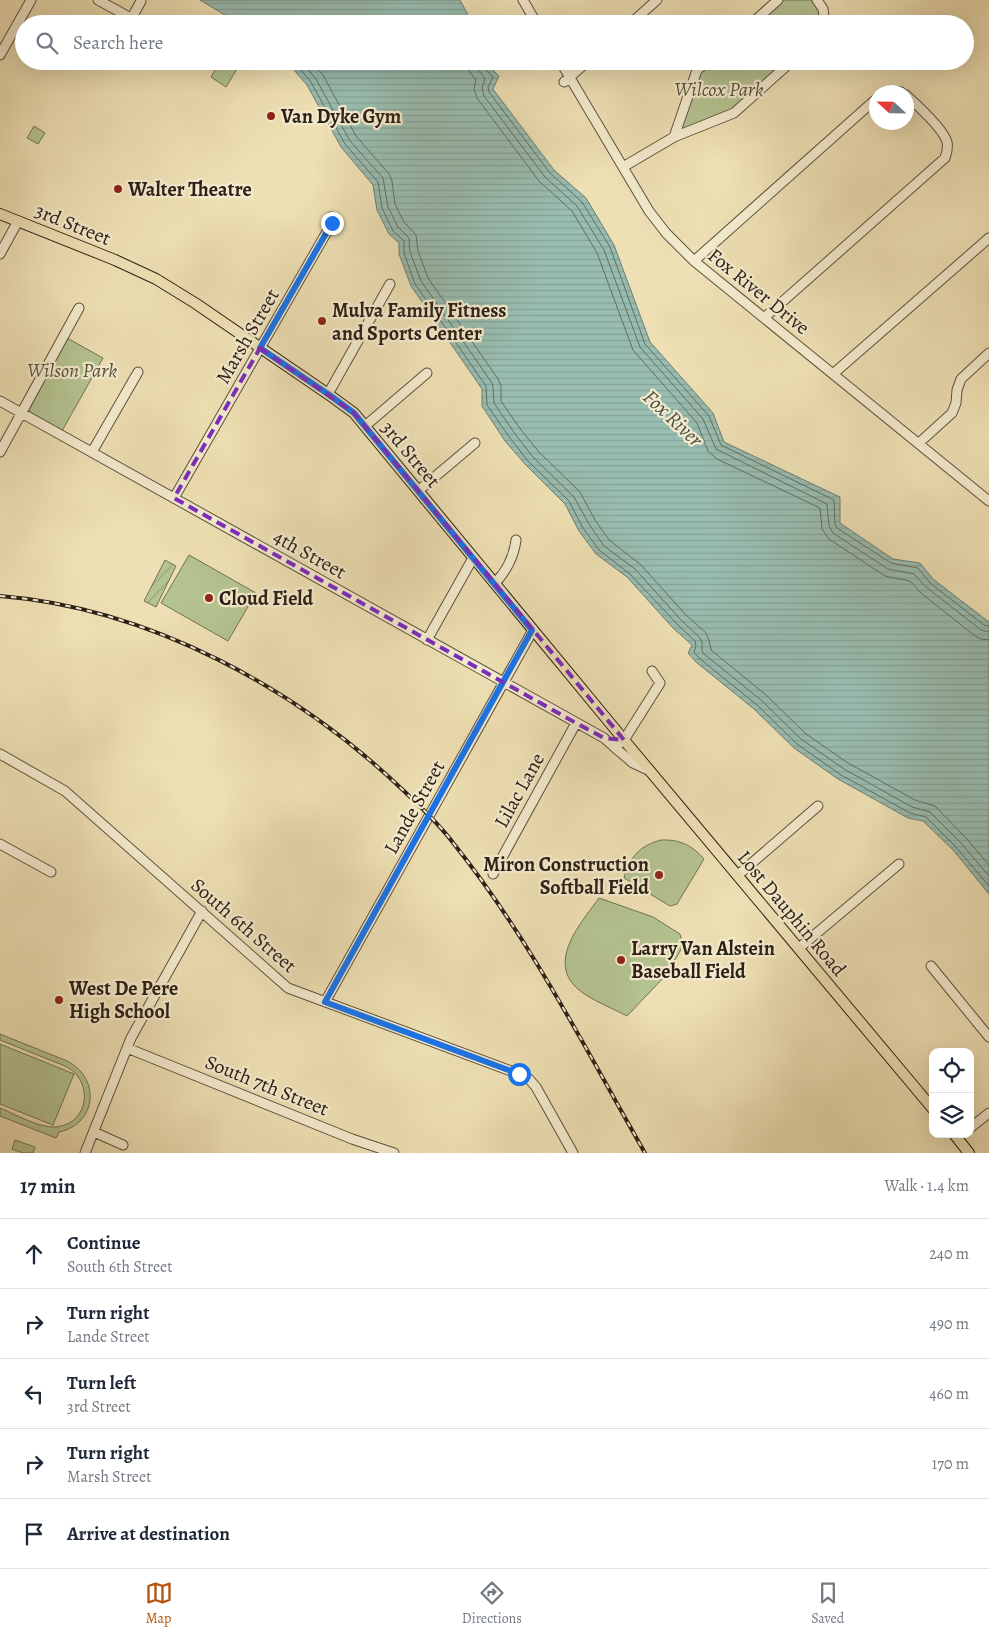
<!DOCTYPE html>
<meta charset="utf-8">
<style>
:root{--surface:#fff;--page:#f6f6f7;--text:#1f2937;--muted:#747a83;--line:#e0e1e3;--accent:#b45309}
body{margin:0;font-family:Alegreya,serif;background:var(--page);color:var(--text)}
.controls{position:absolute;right:15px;bottom:15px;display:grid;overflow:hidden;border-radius:10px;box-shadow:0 5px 20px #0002}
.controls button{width:45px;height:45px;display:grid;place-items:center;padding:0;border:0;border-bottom:1px solid var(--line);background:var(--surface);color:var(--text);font:25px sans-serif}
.compass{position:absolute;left:869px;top:85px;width:45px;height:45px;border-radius:50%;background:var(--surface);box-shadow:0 5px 20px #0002;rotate:292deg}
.stop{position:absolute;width:15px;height:15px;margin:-11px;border:4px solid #1a73e8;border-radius:50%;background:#fff}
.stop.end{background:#1a73e8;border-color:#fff;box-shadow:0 1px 5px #0008}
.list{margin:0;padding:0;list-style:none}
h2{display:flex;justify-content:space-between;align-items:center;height:65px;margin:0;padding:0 20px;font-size:21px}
h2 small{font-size:16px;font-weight:400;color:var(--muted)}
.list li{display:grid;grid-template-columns:32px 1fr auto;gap:15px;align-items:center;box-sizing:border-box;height:70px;padding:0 20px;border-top:1px solid var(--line)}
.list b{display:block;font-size:19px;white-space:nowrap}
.list p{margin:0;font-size:16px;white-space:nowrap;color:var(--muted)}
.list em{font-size:16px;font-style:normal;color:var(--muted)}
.icon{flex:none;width:28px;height:28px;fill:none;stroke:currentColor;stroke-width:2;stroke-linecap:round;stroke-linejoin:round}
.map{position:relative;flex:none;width:989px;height:1153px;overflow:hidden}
.search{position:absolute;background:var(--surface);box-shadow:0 5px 20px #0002;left:15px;right:15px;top:15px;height:55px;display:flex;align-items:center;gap:12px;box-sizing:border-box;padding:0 18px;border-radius:28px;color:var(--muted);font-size:19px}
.sheet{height:415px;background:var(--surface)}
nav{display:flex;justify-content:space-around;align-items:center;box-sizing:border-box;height:70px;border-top:1px solid var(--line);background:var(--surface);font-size:14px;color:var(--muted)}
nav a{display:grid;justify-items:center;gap:2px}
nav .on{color:var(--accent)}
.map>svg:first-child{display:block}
.green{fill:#b4c391;stroke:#707254}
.garden{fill:url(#garden-furrows);stroke:#707254}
.water{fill:url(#water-rules);stroke:#6d7e73}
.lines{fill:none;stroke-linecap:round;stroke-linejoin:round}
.shore{stroke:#626e64;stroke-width:1}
.minor-casing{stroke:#5c503e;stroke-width:11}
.major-casing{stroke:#2c2017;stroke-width:12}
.minor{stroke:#f4ebce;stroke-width:9}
.major{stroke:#eee0b4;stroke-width:10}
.rail-casing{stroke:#2c2017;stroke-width:4}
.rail{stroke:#f4ebce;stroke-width:2;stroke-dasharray:5.5;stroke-linecap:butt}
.route{stroke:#1a73e8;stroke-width:6}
.marked{fill:none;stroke:#7b2cbf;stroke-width:4;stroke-dasharray:10 6;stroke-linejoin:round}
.poi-dot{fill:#8f2418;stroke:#f4ebce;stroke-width:2}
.labels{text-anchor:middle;stroke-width:4.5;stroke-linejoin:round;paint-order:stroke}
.park-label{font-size:20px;font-style:italic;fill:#55513c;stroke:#f4ebce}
.poi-label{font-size:20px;font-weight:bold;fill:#2c2017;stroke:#f4ebce;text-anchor:start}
.street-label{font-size:20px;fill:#2c2017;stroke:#f4ebce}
.water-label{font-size:21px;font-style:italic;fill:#4d4f45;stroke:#f4ebce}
</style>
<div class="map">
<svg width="989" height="1153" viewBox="0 0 989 1153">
<defs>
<pattern id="garden-furrows" width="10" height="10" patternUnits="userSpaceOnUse" patternTransform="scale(1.25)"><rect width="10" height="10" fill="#b4c391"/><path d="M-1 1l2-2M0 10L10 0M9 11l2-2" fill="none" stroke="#9ba77c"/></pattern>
<pattern id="water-rules" width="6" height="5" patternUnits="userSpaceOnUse" patternTransform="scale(1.25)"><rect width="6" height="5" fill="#99bdb0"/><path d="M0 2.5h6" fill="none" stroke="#84a297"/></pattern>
</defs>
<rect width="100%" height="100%" fill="#eee0b4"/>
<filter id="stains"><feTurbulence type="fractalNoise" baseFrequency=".004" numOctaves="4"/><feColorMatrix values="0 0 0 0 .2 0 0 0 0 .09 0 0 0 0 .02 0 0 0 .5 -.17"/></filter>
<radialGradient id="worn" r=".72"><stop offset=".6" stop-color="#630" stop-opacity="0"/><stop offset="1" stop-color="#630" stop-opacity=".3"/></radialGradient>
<path class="green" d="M 778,0 L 817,0 L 825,24 L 751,24 Z
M 220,61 L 223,61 L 237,69 L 226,87 L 211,77 Z
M 708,61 L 792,61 L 734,113 L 674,137 L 697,70 Z
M 34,126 L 45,133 L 38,144 L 27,138 Z
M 67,338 L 103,358 L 62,431 L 31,413 L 29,410 Z
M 189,555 L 256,593 L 228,641 L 161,603 Z
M 661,840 C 679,839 692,845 704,859 L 677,904 L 670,906 L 624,878 C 629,857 641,845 661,840 Z
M 599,898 L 653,917 L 680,934 L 683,946 L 666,975 L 627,1016 C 612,1008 593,1001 579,990 C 545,962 582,922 599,898 Z
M 0,1034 L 67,1061 C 101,1078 97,1124 59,1132 L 56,1138 L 0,1116 L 0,1108 C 15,1114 39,1128 55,1127 C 89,1125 95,1081 65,1066 L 0,1040 Z
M 0,1044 L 74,1074 L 53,1125 L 0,1104 Z
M 15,1140 L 35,1147 L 33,1153 L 23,1153 L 12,1149 Z"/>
<path class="garden" d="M 165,560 L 176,566 L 156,607 L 144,601 Z"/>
<path class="water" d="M 200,0 L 460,0 L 467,13 L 469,24 L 240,24 Z
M 286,61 L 484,61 L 499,76 L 493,89 L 554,170 L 586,198 L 614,245 L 650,342 L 713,413 L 724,442 L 840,497 L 840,523 L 893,559 L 920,563 L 933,579 L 989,622 L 989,894 L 953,850 L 923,821 L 908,818 L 838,779 L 794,748 L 754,709 L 696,662 L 688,653 L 692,645 L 673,628 L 627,577 L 596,554 L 579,531 L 565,504 L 525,464 L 505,441 L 482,406 L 482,389 L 411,286 L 399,254 L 399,243 L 389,234 L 377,210 L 373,185 L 341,147 L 307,85 Z"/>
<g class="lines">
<path class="shore" d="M 293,61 L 311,82 L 345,144 L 378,182 L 382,208 L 393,231 L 404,241 L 404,253 L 415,284 L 486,386 L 487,405 L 510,438 L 528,461 L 569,501 L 583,528 L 599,550 L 630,574 L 677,624 L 695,641 L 696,646 L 694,652 L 699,658 L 757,705 L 797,744 L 841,775 L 910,813 L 926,817 L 956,847 L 989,886
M 301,61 L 316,79 L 350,141 L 383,178 L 388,207 L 398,227 L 409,238 L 410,252 L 421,281 L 492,383 L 493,387 L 494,403 L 515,434 L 533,457 L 574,497 L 589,524 L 604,546 L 635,569 L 681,620 L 700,638 L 702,643 L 702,651 L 704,654 L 761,700 L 801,739 L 844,769 L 912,807 L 930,812 L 961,843 L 989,876
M 311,61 L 323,75 L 356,136 L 389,174 L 392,181 L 395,204 L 404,222 L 416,235 L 418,251 L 428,278 L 498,379 L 501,386 L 501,401 L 521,430 L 539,452 L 580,492 L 595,520 L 609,540 L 640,564 L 686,615 L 706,633 L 709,640 L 711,650 L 766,695 L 806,734 L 848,763 L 915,800 L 935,806 L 966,838 L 989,865
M 467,61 L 469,71 L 476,80 L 474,89 L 477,98 L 539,181 L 572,211 L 597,253 L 633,350 L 697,423 L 708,451 L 717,459 L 820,508 L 822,529 L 829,539 L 885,576 L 910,581 L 921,593 L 975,636 L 981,639 L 989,640
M 475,61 L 477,69 L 485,78 L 482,88 L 484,96 L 545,177 L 577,206 L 604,250 L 640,347 L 703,419 L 716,449 L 827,504 L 829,526 L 833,533 L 888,569 L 914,574 L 926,587 L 981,630 L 989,632
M 481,61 L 482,66 L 493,77 L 488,87 L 489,92 L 550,173 L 582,202 L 610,247 L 645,344 L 709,416 L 721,445 L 834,500 L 835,524 L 837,528 L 891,563 L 918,568 L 930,583 L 984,625 L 989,626"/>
<defs>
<path id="minor" d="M 98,0 L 131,18
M 523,0 L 537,24
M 817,0 L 823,9 L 825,24
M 129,23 L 141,1
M 630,24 L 657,0
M 751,24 L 778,0
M 0,55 L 31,0
M 560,61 L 649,211 L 666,233 L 694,261 L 989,501
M 708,61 L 697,70 L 674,137 L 734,113 L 792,61
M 106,63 L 107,61
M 564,82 L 588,61
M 885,92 L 890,91 L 901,92
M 623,167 L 674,137
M 0,254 L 18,221
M 694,261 L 876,99
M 764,318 L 945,158 C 947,153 948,148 947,142 C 944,130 916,104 906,95
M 833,374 L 989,238
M 328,394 L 390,284
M 0,401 L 604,738 L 613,746 L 619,744 L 624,740 L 660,683 L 652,671
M 365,426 L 427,373
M 919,443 L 952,413 L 956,403 L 957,390 L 961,379 L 989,353
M 0,452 L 79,308
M 92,452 L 138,372
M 418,491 L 475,443
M 174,498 L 332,223 L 331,217
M 495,583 C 506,572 514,556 516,540
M 427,640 L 473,558
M 613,746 L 633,763 L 650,771
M 0,754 L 65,791 L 288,988 L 519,1074 L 529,1079 L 536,1087 L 573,1153
M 0,844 L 51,872
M 493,874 L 576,723
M 738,875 L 818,806
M 799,948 L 899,864
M 931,966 L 989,1037
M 325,1002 L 533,630
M 127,1048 L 352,1139 L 394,1153
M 970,1128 L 989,1113
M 94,1132 L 123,1145
M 85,1153 L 131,1038 L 202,911"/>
<path id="major" d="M 0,214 L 115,260 L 156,279 L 195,303 L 328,394 L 354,413 L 624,740 L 933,1109
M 954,1134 L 969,1153"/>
</defs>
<use href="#minor" class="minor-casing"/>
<use href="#major" class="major-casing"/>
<use href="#minor" class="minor"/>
<use href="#major" class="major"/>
<defs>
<path id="rail" d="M 0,596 C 150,608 298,689 405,792 C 422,808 440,825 454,844 C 530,939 585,1048 645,1153"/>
</defs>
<use href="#rail" class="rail-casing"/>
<use href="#rail" class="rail"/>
</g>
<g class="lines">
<path class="route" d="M 332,223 L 260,348 L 328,394 L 354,413 L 532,630 L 325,1002 L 519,1074"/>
</g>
<path class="marked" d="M 260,348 L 354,413 L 624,740 L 604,738 L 576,723 L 174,498 Z"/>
<g class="poi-dot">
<circle cx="271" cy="116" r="5"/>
<circle cx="118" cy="189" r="5"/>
<circle cx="322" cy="321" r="5"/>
<circle cx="209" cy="598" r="5"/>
<circle cx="659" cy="875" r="5"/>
<circle cx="621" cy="960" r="5"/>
<circle cx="59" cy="1000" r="5"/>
</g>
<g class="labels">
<g class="park-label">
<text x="719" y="96">Wilcox Park</text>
<text x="72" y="377">Wilson Park</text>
</g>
<g class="poi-label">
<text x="281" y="123">Van Dyke Gym</text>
<text x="128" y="196">Walter Theatre</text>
<text x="332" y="317">Mulva Family Fitness<tspan x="332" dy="23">and Sports Center</tspan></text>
<text x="219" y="605">Cloud Field</text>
<text x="649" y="871" text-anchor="end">Miron Construction<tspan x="649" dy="23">Softball Field</tspan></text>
<text x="631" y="955">Larry Van Alstein<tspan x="631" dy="23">Baseball Field</tspan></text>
<text x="69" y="995">West De Pere<tspan x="69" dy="23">High School</tspan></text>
</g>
<g class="street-label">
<text transform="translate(73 224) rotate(22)" y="7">3rd Street</text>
<text transform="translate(759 291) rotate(39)" y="7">Fox River Drive</text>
<text transform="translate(247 336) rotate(-60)" y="7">Marsh Street</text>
<text transform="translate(411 454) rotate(50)" y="7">3rd Street</text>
<text transform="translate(310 554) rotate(29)" y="7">4th Street</text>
<text transform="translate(519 790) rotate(-61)" y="7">Lilac Lane</text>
<text transform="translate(414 807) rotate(-61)" y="7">Lande Street</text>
<text transform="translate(792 913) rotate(50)" y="7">Lost Dauphin Road</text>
<text transform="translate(244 925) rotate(41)" y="7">South 6th Street</text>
<text transform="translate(267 1085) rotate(22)" y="7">South 7th Street</text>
</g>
<g class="water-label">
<text transform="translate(673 418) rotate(43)" y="7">Fox River</text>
</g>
</g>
<rect width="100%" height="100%" filter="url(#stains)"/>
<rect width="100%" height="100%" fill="url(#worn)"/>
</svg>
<div class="controls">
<button><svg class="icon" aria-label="locate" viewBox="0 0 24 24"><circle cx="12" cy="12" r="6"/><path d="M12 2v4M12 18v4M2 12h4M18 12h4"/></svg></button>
<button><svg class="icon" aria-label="layers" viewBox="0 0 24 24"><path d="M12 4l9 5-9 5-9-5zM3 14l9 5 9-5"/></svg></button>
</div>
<svg class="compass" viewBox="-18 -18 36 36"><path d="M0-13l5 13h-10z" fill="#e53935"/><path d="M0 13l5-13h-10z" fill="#747a83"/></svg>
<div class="stop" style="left:519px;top:1074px"></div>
<div class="stop end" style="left:332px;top:223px"></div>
<div class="search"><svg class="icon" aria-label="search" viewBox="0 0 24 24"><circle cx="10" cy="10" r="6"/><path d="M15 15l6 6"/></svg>Search here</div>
</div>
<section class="sheet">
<h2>17 min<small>Walk · 1.4 km</small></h2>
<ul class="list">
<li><svg class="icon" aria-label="ahead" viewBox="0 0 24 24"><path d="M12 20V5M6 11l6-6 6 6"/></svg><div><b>Continue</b><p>South 6th Street</p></div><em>240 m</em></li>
<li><svg class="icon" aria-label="right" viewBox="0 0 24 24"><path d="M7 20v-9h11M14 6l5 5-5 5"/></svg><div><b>Turn right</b><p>Lande Street</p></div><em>490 m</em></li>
<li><svg class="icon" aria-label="left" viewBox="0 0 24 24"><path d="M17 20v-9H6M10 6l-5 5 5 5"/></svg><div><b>Turn left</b><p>3rd Street</p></div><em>460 m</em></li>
<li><svg class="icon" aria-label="right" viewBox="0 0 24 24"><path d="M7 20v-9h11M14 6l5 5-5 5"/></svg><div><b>Turn right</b><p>Marsh Street</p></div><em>170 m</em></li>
<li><svg class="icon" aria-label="arrive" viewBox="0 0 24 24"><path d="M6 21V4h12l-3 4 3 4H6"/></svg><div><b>Arrive at destination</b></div></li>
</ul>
</section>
<nav>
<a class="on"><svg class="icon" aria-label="map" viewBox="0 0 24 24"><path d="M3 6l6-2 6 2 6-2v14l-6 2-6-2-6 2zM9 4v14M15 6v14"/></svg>Map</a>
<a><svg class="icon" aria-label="directions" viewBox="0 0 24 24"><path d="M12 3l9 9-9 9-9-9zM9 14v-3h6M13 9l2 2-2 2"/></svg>Directions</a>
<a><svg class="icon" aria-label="saved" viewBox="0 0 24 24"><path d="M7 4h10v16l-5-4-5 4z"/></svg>Saved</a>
</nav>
